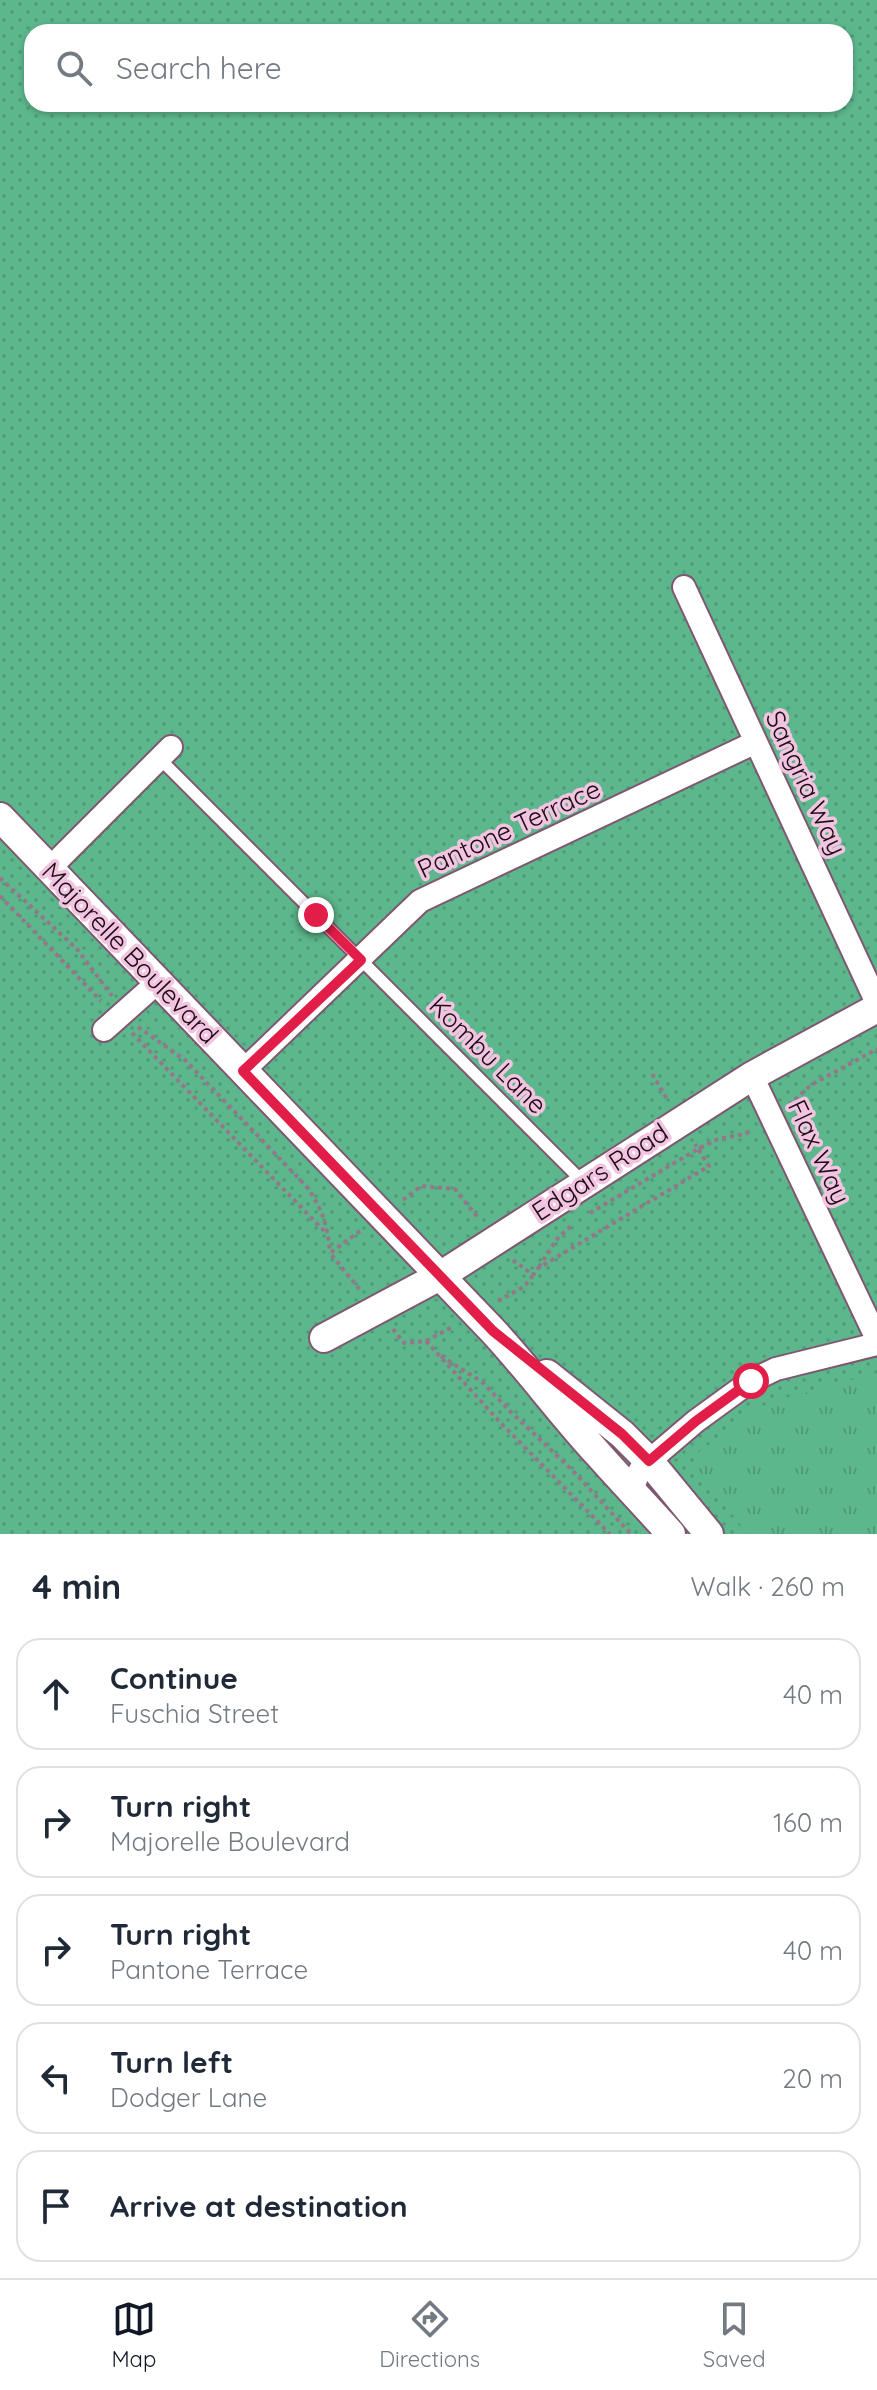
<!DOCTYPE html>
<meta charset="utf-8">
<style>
:root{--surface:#fff;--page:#f2f2f3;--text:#1f2937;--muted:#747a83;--line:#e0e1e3;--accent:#111827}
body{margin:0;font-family:Quicksand,sans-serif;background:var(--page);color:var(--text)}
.stop{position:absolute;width:24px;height:24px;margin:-18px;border:6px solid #e11d48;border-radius:50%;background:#fff}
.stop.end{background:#e11d48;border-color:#fff;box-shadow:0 2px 8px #0008}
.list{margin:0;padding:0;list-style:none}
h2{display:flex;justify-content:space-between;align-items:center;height:104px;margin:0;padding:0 32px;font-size:34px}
h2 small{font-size:26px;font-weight:400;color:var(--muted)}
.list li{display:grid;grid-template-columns:52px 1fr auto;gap:24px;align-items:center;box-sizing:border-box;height:112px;margin:0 16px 16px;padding:0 16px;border:2px solid var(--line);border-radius:24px}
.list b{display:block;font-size:30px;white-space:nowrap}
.list p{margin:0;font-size:26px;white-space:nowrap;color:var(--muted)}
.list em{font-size:26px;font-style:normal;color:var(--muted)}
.icon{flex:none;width:44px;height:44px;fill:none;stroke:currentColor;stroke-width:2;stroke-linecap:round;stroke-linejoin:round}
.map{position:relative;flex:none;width:877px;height:1534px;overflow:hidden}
.search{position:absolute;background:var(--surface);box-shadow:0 2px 6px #0004;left:24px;right:24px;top:24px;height:88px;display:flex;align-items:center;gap:20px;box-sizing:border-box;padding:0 28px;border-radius:24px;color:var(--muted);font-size:30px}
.sheet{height:744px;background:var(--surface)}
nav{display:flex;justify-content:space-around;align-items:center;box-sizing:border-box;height:112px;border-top:2px solid var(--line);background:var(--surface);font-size:22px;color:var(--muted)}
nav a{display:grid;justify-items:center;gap:4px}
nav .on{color:var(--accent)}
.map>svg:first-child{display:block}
.grass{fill:url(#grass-dots);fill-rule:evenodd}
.park{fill:url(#park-tufts)}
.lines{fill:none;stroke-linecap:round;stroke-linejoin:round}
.service-casing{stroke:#7f5770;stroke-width:15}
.minor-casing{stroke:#7f5770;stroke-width:26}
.tertiary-casing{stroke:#7f5770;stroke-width:32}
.path{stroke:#97768a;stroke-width:4;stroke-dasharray:4 4;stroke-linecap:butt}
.service{stroke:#fff;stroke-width:11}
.minor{stroke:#fff;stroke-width:22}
.tertiary{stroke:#fff;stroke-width:28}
.route{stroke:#e11d48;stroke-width:10}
.labels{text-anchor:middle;stroke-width:7;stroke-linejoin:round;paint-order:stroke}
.street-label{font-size:26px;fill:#1c0c16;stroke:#f2c4e0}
</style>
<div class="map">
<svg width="877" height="1534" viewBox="0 0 877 1534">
<defs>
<pattern id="grass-dots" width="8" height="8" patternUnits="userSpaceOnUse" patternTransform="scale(2)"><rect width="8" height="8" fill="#5db78d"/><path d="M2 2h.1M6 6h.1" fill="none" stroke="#509c79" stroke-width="1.8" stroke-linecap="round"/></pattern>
<pattern id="park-tufts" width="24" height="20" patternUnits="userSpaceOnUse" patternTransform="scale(2)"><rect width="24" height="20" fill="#5db78d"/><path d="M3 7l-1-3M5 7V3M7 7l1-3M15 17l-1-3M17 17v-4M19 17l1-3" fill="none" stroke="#509c79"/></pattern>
</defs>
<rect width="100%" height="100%" fill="#f2c4e0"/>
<path class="grass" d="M 0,0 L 877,0 L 877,1534 L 0,1534 ZM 32,32 L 845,32 L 845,104 L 32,104 Z"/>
<path class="park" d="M 877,1373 L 877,1534 L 748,1534 L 696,1468 L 698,1453 L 745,1416 L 771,1402 Z"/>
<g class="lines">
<defs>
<path id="service" d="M 160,759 L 583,1182"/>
<path id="minor" d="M 684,587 L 877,1003
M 49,869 L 171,747
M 104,1030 L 158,982
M 243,1071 L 420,901 L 756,742
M 752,1076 L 877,1339
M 632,1489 L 640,1470 L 649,1461 L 696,1421 L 751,1381 L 776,1369 L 877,1344"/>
<path id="tertiary" d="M 0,817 L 493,1331 C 530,1371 562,1415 599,1455 C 623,1482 647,1507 671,1534
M 324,1338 L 440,1276 L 752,1076 L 877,1008
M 547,1374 L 622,1434 L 649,1461 L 709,1534"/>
</defs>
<use href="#service" class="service-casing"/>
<use href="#minor" class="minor-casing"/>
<use href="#tertiary" class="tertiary-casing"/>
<path class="path" d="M 0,878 L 77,949 L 112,996
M 0,896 L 101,1001
M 138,1027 L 185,1060 L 306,1186 C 322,1207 328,1227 330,1253
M 132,1033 L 327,1234
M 652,1074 L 667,1099
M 789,1105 L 811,1085 L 877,1049
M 403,1200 L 421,1186 L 455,1189 L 479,1219
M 590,1213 L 698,1149 L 718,1139 L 745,1134 L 752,1130
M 360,1231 L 330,1253 L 361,1291
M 513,1260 L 533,1275 L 537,1269 L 709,1166 L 695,1144
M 539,1267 L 556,1240 L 573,1224
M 498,1301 L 525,1286 L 533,1275
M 393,1329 L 404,1343 L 426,1341 L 498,1420 L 610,1534
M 426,1341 L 452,1327
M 441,1356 L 482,1382 L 510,1411 L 573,1471 L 631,1534"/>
<use href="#service" class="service"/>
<use href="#minor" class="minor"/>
<use href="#tertiary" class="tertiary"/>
</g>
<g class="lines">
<path class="route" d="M 316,915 L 361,960 L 243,1071 L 493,1331 L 622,1434 L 649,1461 L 696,1421 L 751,1381"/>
</g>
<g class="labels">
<g class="street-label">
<text transform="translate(806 783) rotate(65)" y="9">Sangria Way</text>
<text transform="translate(509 829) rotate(-25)" y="9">Pantone Terrace</text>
<text transform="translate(130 953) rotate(46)" y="9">Majorelle Boulevard</text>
<text transform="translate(488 1055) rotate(45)" y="9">Kombu Lane</text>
<text transform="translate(819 1152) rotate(65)" y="9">Flax Way</text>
<text transform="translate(600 1172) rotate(-33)" y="9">Edgars Road</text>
</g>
</g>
</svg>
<div class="stop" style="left:751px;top:1381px"></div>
<div class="stop end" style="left:316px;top:915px"></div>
<div class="search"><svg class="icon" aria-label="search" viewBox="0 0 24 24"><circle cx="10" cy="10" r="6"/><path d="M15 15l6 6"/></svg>Search here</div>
</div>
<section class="sheet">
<h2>4 min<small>Walk · 260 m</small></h2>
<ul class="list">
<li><svg class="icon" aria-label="ahead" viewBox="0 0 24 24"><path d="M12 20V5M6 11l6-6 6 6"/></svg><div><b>Continue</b><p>Fuschia Street</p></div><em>40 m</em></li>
<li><svg class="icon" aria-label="right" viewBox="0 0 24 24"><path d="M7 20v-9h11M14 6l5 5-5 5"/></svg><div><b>Turn right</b><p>Majorelle Boulevard</p></div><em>160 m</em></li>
<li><svg class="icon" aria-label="right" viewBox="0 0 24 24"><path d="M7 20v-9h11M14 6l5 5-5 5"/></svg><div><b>Turn right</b><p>Pantone Terrace</p></div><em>40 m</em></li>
<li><svg class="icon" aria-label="left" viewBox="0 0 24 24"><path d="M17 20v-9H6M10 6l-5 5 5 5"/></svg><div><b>Turn left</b><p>Dodger Lane</p></div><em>20 m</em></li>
<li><svg class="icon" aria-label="arrive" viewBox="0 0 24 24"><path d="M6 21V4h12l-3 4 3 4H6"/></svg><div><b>Arrive at destination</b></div></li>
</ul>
</section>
<nav>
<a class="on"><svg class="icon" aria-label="map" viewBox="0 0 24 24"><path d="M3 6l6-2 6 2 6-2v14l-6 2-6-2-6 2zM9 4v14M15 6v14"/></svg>Map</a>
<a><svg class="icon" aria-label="directions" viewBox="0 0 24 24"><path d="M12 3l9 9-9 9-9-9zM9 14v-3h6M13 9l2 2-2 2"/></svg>Directions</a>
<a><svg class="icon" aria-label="saved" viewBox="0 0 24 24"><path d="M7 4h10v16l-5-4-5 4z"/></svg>Saved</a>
</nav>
